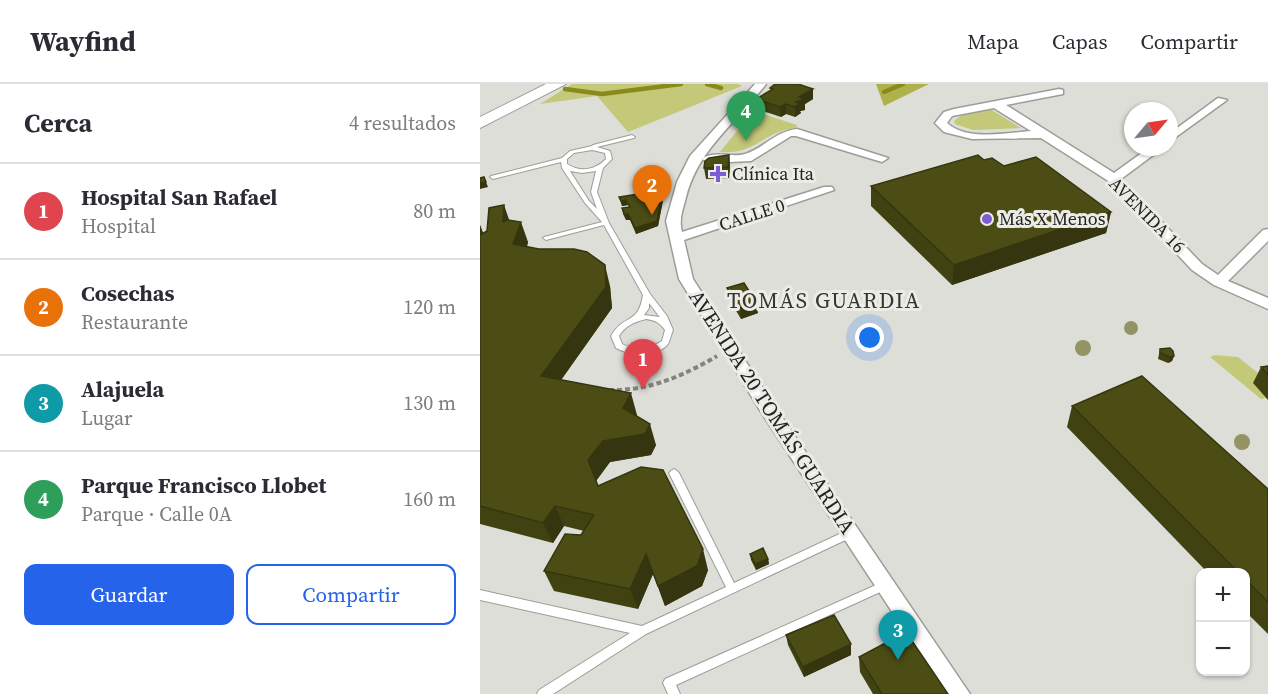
<!DOCTYPE html>
<html lang="es">
<meta charset="utf-8">
<style>
:root{--surface:#fff;--page:#f2f2f3;--text:#2b2b33;--muted:#7c7c81;--line:#e1e1e2;--accent:#2563eb}
body{margin:0;font-family:"Source Serif 4",serif;background:var(--page);color:var(--text)}
.controls{position:absolute;right:18px;bottom:18px;display:grid;overflow:hidden;border-radius:12px;box-shadow:0 2px 4px #0004}
.controls button{width:54px;height:54px;display:grid;place-items:center;padding:0;border:0;border-bottom:2px solid var(--line);background:var(--surface);color:var(--text);font:30px sans-serif}
.compass{position:absolute;left:644px;top:18px;width:54px;height:54px;border-radius:50%;background:var(--surface);box-shadow:0 2px 4px #0004;rotate:61deg}
.you{position:absolute;left:390px;top:254px;width:21px;height:21px;margin:-15px;border:4px solid #fff;border-radius:50%;background:#1a73e8;box-shadow:0 0 0 9px #1a73e833}
.badge{display:grid;place-items:center;width:39px;height:39px;border-radius:50%;background:var(--accent);color:#fff;font-size:20px;font-weight:700}
.pin{position:absolute;translate:-50% -50px;filter:drop-shadow(0 2px 3px #0008)}
.pin::after{content:'';position:absolute;top:32px;width:21px;height:18px;background:inherit;clip-path:polygon(0 0,100% 0,50% 100%)}
.list{margin:0;padding:0;list-style:none}
h2{display:flex;justify-content:space-between;align-items:center;height:78px;margin:0;padding:0 24px;font-size:26px}
h2 small{font-size:20px;font-weight:400;color:var(--muted)}
.list li{display:grid;grid-template-columns:39px 1fr auto;gap:18px;align-items:center;box-sizing:border-box;height:96px;padding:0 24px;border-top:2px solid var(--line)}
.list b{display:block;font-size:22px;white-space:nowrap}
.list p{margin:0;font-size:20px;white-space:nowrap;color:var(--muted)}
.list em{font-size:20px;font-style:normal;color:var(--muted)}
.actions{display:flex;gap:12px;padding:18px 24px}
.actions a{flex:1;padding:14px 0;border:2px solid var(--accent);border-radius:12px;text-align:center;font-size:21px;color:var(--accent)}
.actions .main{background:var(--accent);color:#fff}
.map{position:relative;flex:none;width:788px;height:610px;overflow:hidden}
header{display:flex;align-items:center;gap:36px;box-sizing:border-box;height:84px;padding:0 30px;background:var(--surface);border-bottom:2px solid var(--line)}
header strong{font-size:28px}
nav{display:flex;gap:33px;margin-inline-start:auto;font-size:21px}
main{display:flex}
aside{flex:1;background:var(--surface)}
.map>svg:first-child{display:block}
.green{fill:#c4c879}
.forest{fill:#afb24a}
.lines{fill:none;stroke-linecap:round;stroke-linejoin:round}
.stream{stroke:#888a19;stroke-width:4.5}
.service-casing{stroke:#9d9d98;stroke-width:2}
.minor-casing{stroke:#9d9d98;stroke-width:3}
.secondary-casing{stroke:#9d9d98;stroke-width:2}
.path{stroke:#83837f;stroke-width:4;stroke-dasharray:5 3;stroke-linecap:butt}
.service{fill:#fff;fill-rule:evenodd}
.minor{fill:#fff;fill-rule:evenodd}
.secondary{fill:#fff;fill-rule:evenodd}
.tree{fill:#939364}
.wall{fill:#414212}
.shaded-wall{fill:#35360f}
.building{fill:#4c4d15;stroke:#35360f;stroke-width:1.5}
.poi-dot{fill:#7d5cd6;stroke:#ebece6;stroke-width:2}
.labels{text-anchor:middle;stroke-width:6;stroke-linejoin:round;paint-order:stroke}
.far-poi-label{font-size:18px;fill:#242422;stroke:#ebece6;text-anchor:start}
.far-street-label{font-size:18px;fill:#242422;stroke:#ebece6}
.street-label{font-size:21px;fill:#242422;stroke:#ebece6}
.neighbourhood-label{font-size:22px;letter-spacing:1.5px;fill:#363732;stroke:#ebece6}
</style>
<header>
<strong>Wayfind</strong>
<nav><a>Mapa</a><a>Capas</a><a>Compartir</a></nav>
</header>
<main>
<aside>
<h2>Cerca<small>4 resultados</small></h2>
<ul class="list">
<li><span class="badge" style="background:#e0444e">1</span><div><b>Hospital San Rafael</b><p>Hospital</p></div><em>80 m</em></li>
<li><span class="badge" style="background:#e8710a">2</span><div><b>Cosechas</b><p>Restaurante</p></div><em>120 m</em></li>
<li><span class="badge" style="background:#0f9aa8">3</span><div><b>Alajuela</b><p>Lugar</p></div><em>130 m</em></li>
<li><span class="badge" style="background:#2e9e5b">4</span><div><b>Parque Francisco Llobet</b><p>Parque · Calle 0A</p></div><em>160 m</em></li>
</ul>
<div class="actions"><a class="main">Guardar</a><a>Compartir</a></div>
</aside>
<div class="map">
<svg width="788" height="610" viewBox="0 0 788 610">
<rect width="100%" height="100%" fill="#deded9"/>
<path class="green" d="M 92,0 L 258,0 L 262,2 L 148,48 L 117,12 L 60,20 Z
M 510,25 L 541,44 L 493,46 L 475,40 L 474,37 L 482,31 Z
M 273,27 L 317,41 L 316,44 C 283,47 276,71 240,68 Z
M 735,271 L 758,273 L 788,297 L 774,300 L 786,314 L 781,315 L 730,273 Z"/>
<path class="forest" d="M 396,0 L 449,0 L 404,22 Z"/>
<g class="lines">
<path class="stream" d="M 227,0 L 241,4
M 85,5 L 122,10 L 201,0
M 404,8 L 423,0"/>
<defs>
<path id="service" d="M 152,51 L 155,53 L 154,54 L 117,63 L 130,67 L 132,75 L 123,84 L 117,108 L 129,139 L 170,210 L 187,232 L 193,246 C 191,250 190,257 188,260 C 176,274 151,272 136,264 L 131,252 C 144,229 158,242 163,211 L 124,141 L 66,156 L 63,154 L 64,153 L 122,138 L 105,119 L 82,84 L 81,78 L 13,95 L 10,93 L 11,92 L 82,74 L 90,67 L 112,62 L 113,61 ZM 112,66 L 125,69 L 126,75 C 115,86 101,89 87,80 L 87,75 L 94,69 ZM 90,87 L 102,89 L 116,87 L 111,108 L 117,125 L 109,117 ZM 169,219 L 179,232 L 180,233 L 164,231 L 169,224 ZM 166,235 C 175,236 180,239 185,246 L 182,257 C 169,265 156,268 142,260 L 139,252 C 145,242 154,238 166,235 Z
M 194,385 L 197,387 L 199,389 L 254,499 L 368,446 L 371,445 L 374,446 L 376,449 L 374,452 L 166,550 L 73,610 L 57,610 L 59,606 L 150,549 L 0,516 L 0,506 L 162,542 L 246,503 L 189,389 L 191,387 Z
M 405,497 L 409,498 L 410,501 L 409,504 L 196,601 L 200,610 L 188,610 L 183,599 L 185,595 Z"/>
<path id="minor" d="M 275,0 L 286,0 C 255,41 217,65 205,117 C 202,128 199,136 202,148 L 344,103 L 352,103 L 354,106 L 204,156 L 213,195 L 293,320 L 490,610 L 466,610 L 281,328 L 199,195 L 186,137 L 197,98 L 210,72 Z
M 579,5 L 583,6 L 583,10 L 526,21 L 634,89 L 670,63 L 684,63 L 641,95 L 722,180 L 738,191 L 783,146 L 788,145 L 788,157 L 748,197 L 788,214 L 788,225 L 734,201 L 712,186 L 630,98 L 561,54 L 492,55 L 464,48 L 455,39 L 464,28 L 474,25 ZM 514,24 L 551,47 C 527,49 486,57 467,39 L 472,32 Z
M 738,14 L 747,16 L 689,58 L 689,50 Z
M 317,45 L 408,74 L 402,78 L 316,52 L 311,52 L 271,77 L 228,79 L 222,75 C 233,66 252,74 265,70 C 284,64 296,47 317,45 Z"/>
<path id="secondary" d="M 66,0 L 86,0 L 0,44 L 0,33 Z"/>
</defs>
<use href="#service" class="service-casing"/>
<use href="#minor" class="minor-casing"/>
<use href="#secondary" class="secondary-casing"/>
<path class="path" d="M 129,306 C 169,307 203,292 237,272"/>
<use href="#service" class="service"/>
<use href="#minor" class="minor"/>
<use href="#secondary" class="secondary"/>
</g>
<g class="tree">
<circle cx="651" cy="244" r="7"/>
<circle cx="603" cy="264" r="8"/>
<circle cx="762" cy="358" r="8"/>
</g>
<path class="wall" d="M 290,4 L 333,5 L 333,15 L 325,20 L 325,26 L 320,27 L 321,29 L 315,33 L 306,30 L 301,33 L 277,25 L 276,15 L 291,6 Z
M 249,71 L 250,82 L 249,94 L 226,95 L 224,84 Z
M 504,76 L 524,82 L 631,128 L 626,149 L 472,201 L 391,122 L 391,102 Z
M 184,111 L 178,142 L 156,150 L 150,136 L 146,136 L 143,130 L 142,124 L 149,123 L 148,121 L 142,122 L 139,113 Z
M 29,136 L 48,158 L 47,163 L 130,202 L 132,224 L 81,296 L 157,331 L 156,332 L 176,361 L 171,371 L 130,378 L 116,397 L 118,402 L 228,486 L 222,502 L 185,522 L 173,490 L 158,525 L 74,507 L 64,487 L 101,451 L 104,447 L 84,442 L 73,459 L 0,440 L 0,141 L 3,149 Z
M 247,204 L 278,229 L 261,235 L 249,215 Z
M 680,265 L 694,272 L 692,277 L 688,279 L 678,275 Z
M 788,282 L 788,316 L 773,299 L 781,283 Z
M 592,322 L 788,405 L 788,550 L 765,527 L 765,489 L 728,489 L 587,343 Z
M 270,470 L 288,475 L 289,480 L 276,486 L 271,476 Z
M 306,551 L 371,571 L 324,593 L 308,561 Z
M 379,573 L 468,610 L 393,610 L 380,588 Z"/>
<path class="shaded-wall" d="M 333,5 L 333,15 L 325,20 L 325,26 L 320,27 L 321,29 L 315,33 L 315,18 L 319,13 Z
M 306,20 L 306,30 L 301,33 L 300,23 Z
M 249,71 L 250,82 L 249,94 L 248,83 Z
M 6,98 L 8,103 L 0,105 L 0,99 Z
M 183,106 L 184,111 L 178,142 L 156,150 L 155,144 Z
M 146,116 L 148,121 L 142,122 L 141,117 Z
M 24,121 L 31,141 L 23,138 Z
M 631,128 L 626,149 L 472,201 L 474,181 Z
M 148,130 L 150,136 L 146,136 L 145,131 Z
M 41,138 L 48,158 L 41,181 L 33,160 Z
M 0,141 L 3,149 L 0,152 Z
M 125,181 L 130,202 L 132,224 L 69,313 L 61,292 Z
M 276,218 L 278,229 L 261,235 L 260,224 Z
M 694,272 L 692,277 L 688,279 L 690,273 Z
M 151,309 L 157,331 L 149,345 L 143,324 Z
M 170,340 L 176,361 L 171,371 L 130,378 L 116,397 L 108,376 L 123,357 Z
M 75,422 L 84,442 L 73,459 L 63,439 Z
M 223,465 L 228,486 L 222,502 L 185,522 L 178,502 Z
M 166,470 L 173,490 L 158,525 L 150,505 Z
M 288,475 L 289,480 L 276,486 L 275,480 Z
M 371,560 L 371,571 L 324,593 L 323,583 Z"/>
<path class="building" d="M 295,0 L 318,0 L 333,5 L 319,13 L 325,15 L 315,18 L 320,19 L 315,23 L 306,20 L 300,23 L 276,15 L 293,5 L 290,4 Z
M 249,71 L 248,83 L 224,84 L 225,77 L 229,74 Z
M 498,71 L 504,76 L 512,74 L 524,82 L 556,73 L 631,128 L 474,181 L 391,102 Z
M 4,93 L 6,98 L 0,99 L 0,94 Z
M 183,106 L 177,137 L 155,144 L 148,130 L 145,131 L 142,124 L 150,123 L 146,116 L 141,117 L 139,113 Z
M 24,121 L 23,138 L 28,136 L 41,138 L 33,160 L 59,165 L 94,165 L 107,168 L 125,181 L 126,203 L 61,292 L 151,309 L 143,324 L 170,340 L 165,350 L 123,357 L 108,376 L 118,402 L 161,383 L 183,386 L 223,465 L 217,482 L 178,502 L 166,470 L 150,505 L 64,487 L 85,450 L 101,451 L 114,431 L 75,422 L 63,439 L 0,422 L 0,151 L 7,147 L 9,124 Z
M 264,199 L 276,218 L 260,224 L 247,204 Z
M 690,264 L 693,267 L 694,272 L 690,273 L 680,269 L 680,265 Z
M 788,282 L 788,291 L 781,283 Z
M 662,292 L 788,405 L 788,518 L 765,495 L 765,489 L 759,489 L 592,322 Z
M 283,464 L 288,475 L 275,480 L 270,470 Z
M 354,531 L 371,560 L 323,583 L 306,551 Z
M 426,548 L 468,610 L 402,610 L 379,573 Z"/>
<g class="poi-dot">
<path d="M235 81h6v6h6v6h-6v6h-6v-6h-6v-6h6z"/>
<circle cx="507" cy="135" r="6"/>
</g>
<g class="labels">
<g class="far-poi-label">
<text x="252" y="96">Clínica Ita</text>
<text x="519" y="141">Más X Menos</text>
</g>
<g class="far-street-label">
<text transform="translate(272 131) rotate(-18)" y="6">CALLE 0</text>
<text transform="translate(667 131) rotate(45)" y="6">AVENIDA 16</text>
</g>
<g class="street-label">
<text transform="translate(292 328) rotate(57)" y="7">AVENIDA 20 TOMÁS GUARDIA</text>
</g>
<g class="neighbourhood-label">
<text x="344" y="224">TOMÁS GUARDIA</text>
</g>
</g>
</svg>
<div class="controls">
<button>+</button>
<button>−</button>
</div>
<svg class="compass" viewBox="-18 -18 36 36"><path d="M0-13l5 13h-10z" fill="#e53935"/><path d="M0 13l5-13h-10z" fill="#7c7c81"/></svg>
<div class="you"></div>
<div class="pin badge" style="left:163px;top:305px;background:#e0444e">1</div>
<div class="pin badge" style="left:172px;top:131px;background:#e8710a">2</div>
<div class="pin badge" style="left:418px;top:576px;background:#0f9aa8">3</div>
<div class="pin badge" style="left:266px;top:57px;background:#2e9e5b">4</div>
</div>
</main>
